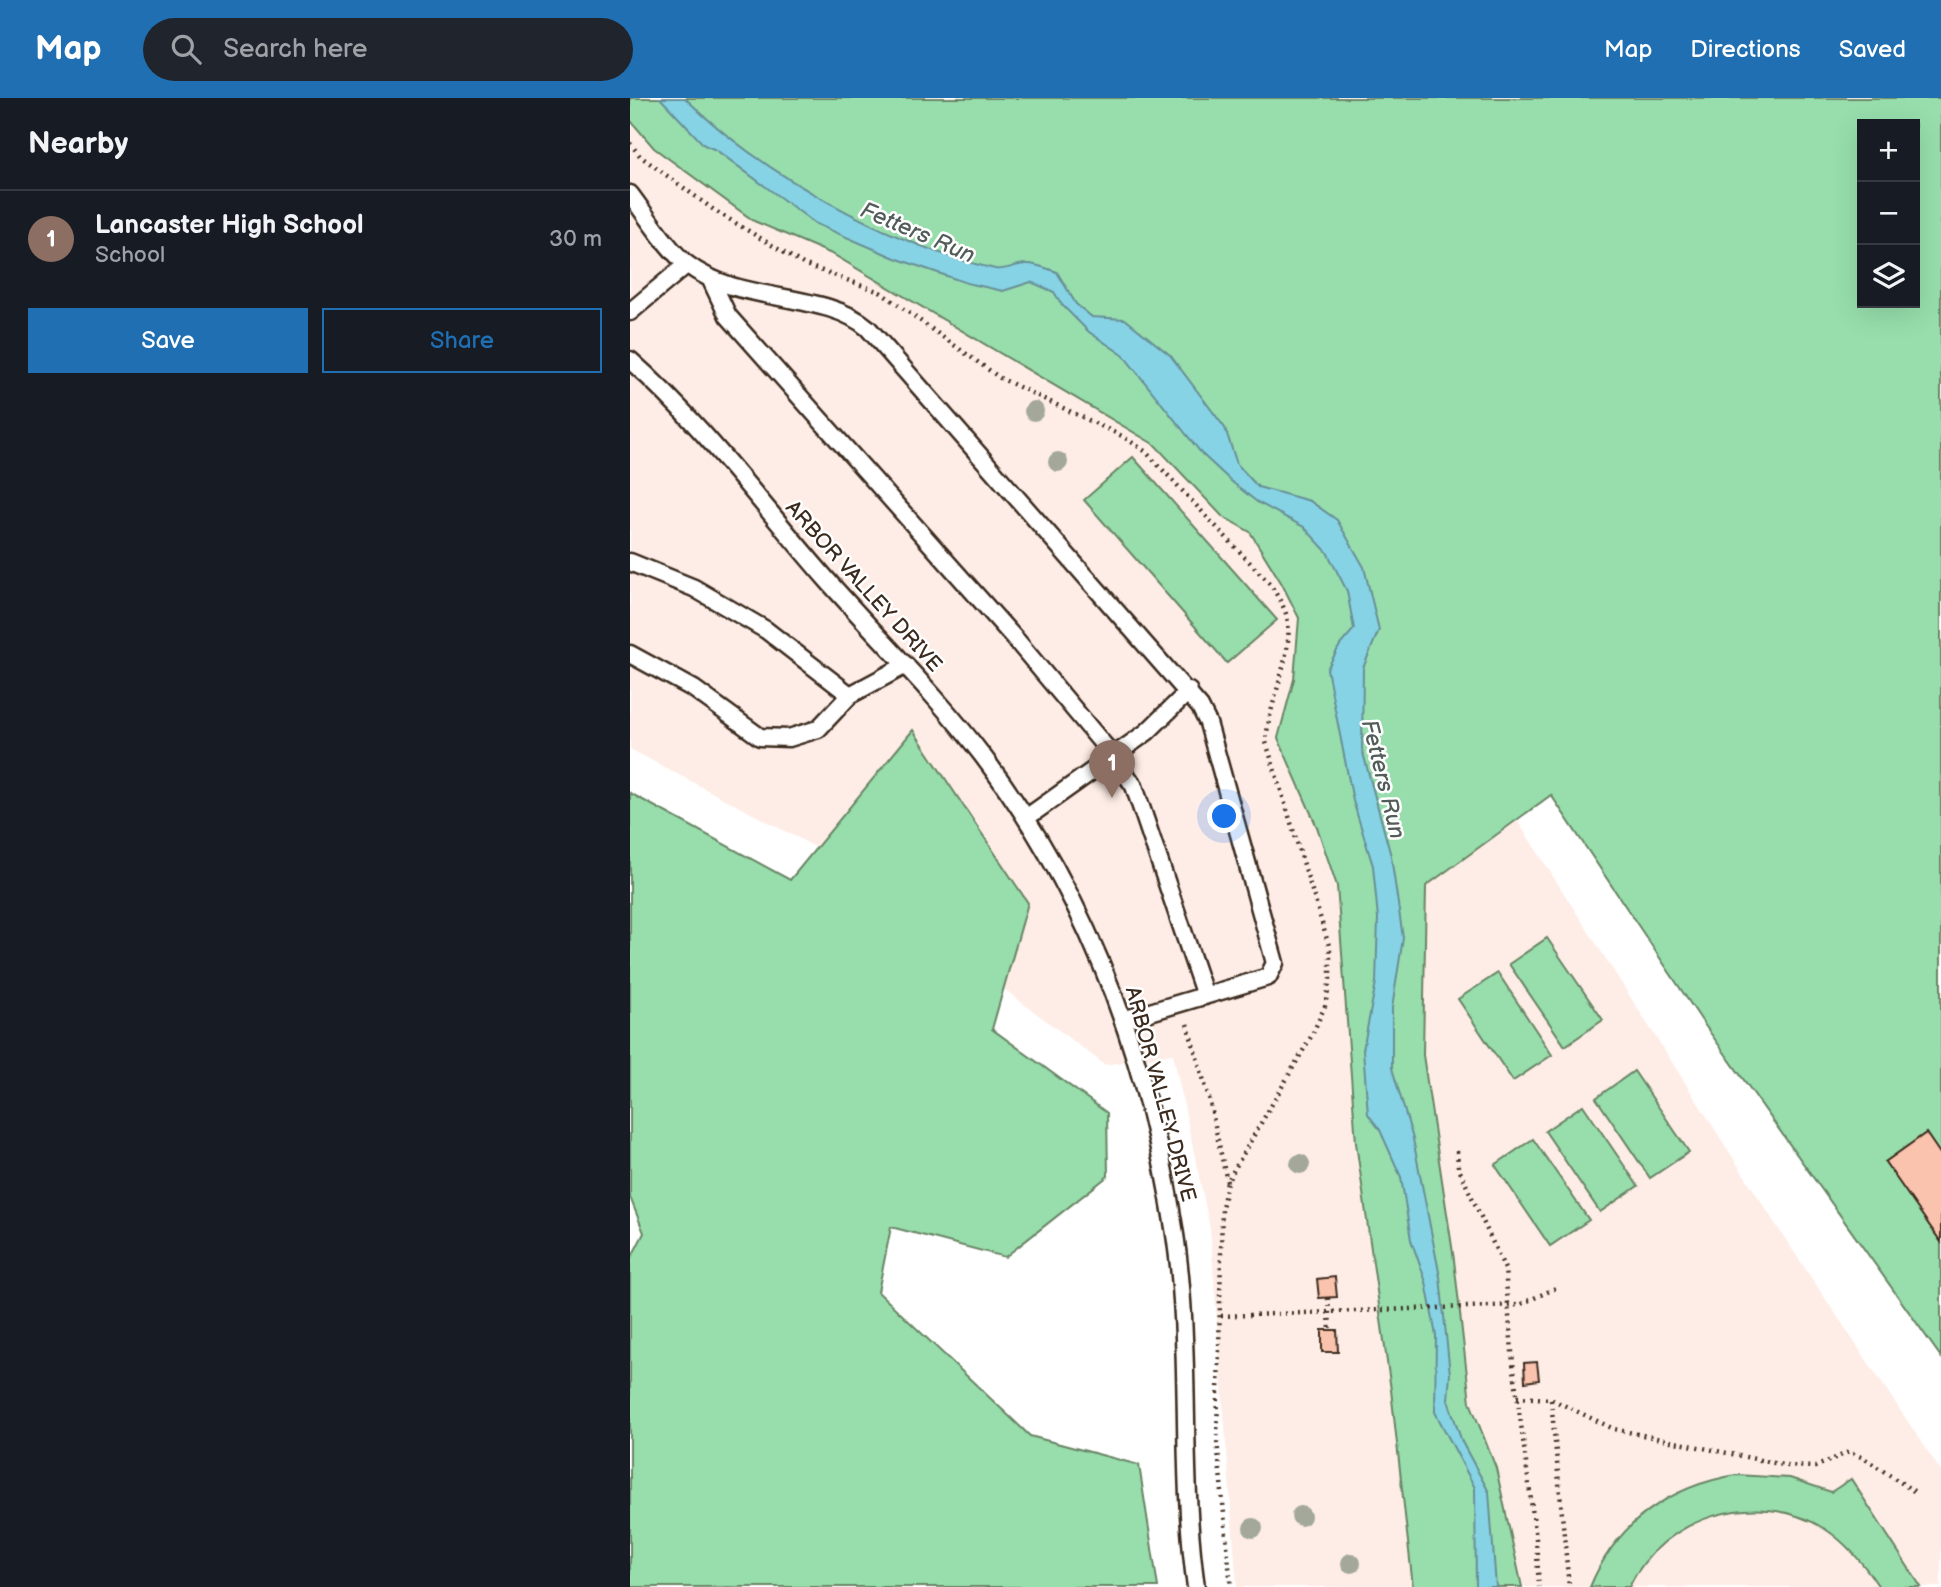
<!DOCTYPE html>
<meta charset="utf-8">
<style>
:root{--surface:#171b24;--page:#20242c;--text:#f1f3f6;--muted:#9ea1a6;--line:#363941;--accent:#1f6fb2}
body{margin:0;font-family:"Balsamiq Sans",sans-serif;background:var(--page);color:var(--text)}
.controls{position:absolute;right:21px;top:21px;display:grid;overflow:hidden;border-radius:0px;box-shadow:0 7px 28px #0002}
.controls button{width:63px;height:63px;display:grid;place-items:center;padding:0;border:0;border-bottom:2px solid var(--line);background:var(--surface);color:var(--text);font:35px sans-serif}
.you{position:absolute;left:595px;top:719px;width:24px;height:24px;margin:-18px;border:5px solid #fff;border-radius:50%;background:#1a73e8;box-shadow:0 0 0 10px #1a73e833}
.badge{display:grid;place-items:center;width:46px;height:46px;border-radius:50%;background:var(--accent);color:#fff;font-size:23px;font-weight:700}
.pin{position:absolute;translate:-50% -58px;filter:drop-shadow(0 2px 4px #0008)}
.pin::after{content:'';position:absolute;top:37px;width:24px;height:21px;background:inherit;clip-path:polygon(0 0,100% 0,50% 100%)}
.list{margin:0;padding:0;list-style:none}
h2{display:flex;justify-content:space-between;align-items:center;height:91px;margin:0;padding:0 28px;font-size:30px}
h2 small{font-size:23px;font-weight:400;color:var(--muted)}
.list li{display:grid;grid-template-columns:46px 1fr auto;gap:21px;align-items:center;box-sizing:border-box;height:98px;padding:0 28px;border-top:2px solid var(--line)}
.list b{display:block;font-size:26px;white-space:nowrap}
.list p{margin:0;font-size:23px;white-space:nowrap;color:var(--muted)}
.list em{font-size:23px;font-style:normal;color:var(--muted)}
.actions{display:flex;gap:14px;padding:21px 28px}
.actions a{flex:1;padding:16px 0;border:2px solid var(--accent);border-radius:0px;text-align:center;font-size:24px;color:var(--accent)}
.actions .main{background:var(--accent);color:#fff}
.icon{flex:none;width:38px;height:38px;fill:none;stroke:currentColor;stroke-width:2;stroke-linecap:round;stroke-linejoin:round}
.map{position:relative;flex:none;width:1311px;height:1489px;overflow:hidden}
header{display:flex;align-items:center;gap:42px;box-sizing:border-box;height:98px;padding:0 35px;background:var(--accent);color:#fff}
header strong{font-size:33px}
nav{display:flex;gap:38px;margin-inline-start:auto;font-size:24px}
.search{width:490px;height:63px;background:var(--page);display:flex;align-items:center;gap:18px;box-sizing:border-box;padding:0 24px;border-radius:38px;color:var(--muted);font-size:26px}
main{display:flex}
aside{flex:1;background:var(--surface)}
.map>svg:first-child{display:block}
.built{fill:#feede6}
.green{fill:#97deac;stroke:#698465;stroke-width:2;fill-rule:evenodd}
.water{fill:#86d3e5;stroke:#688f95;stroke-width:2}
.building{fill:#fac3ad;stroke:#3b2a1e;stroke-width:2}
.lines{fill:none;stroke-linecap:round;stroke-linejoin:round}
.lane-casing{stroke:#3b2a1e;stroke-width:21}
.path{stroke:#3b2a1e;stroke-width:4.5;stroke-dasharray:2 5;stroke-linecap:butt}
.lane{stroke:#fff;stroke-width:16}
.tree{fill:#a3a89b}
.labels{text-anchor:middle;stroke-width:5;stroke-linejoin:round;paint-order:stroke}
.street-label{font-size:21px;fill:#3b2a1e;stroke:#fff}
.water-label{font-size:23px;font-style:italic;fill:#525d5a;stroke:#fff}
</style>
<header>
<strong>Map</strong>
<div class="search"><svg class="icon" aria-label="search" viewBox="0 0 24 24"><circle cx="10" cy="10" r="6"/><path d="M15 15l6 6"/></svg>Search here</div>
<nav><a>Map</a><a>Directions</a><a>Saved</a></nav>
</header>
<main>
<aside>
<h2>Nearby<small></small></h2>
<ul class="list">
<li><span class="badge" style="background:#8d6e63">1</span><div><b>Lancaster High School</b><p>School</p></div><em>30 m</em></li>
</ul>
<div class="actions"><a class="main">Save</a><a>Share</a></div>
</aside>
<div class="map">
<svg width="1311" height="1489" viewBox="0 0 1311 1489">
<rect width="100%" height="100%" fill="#fff"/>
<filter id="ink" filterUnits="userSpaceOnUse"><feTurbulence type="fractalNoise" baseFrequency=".0143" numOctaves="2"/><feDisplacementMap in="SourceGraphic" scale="14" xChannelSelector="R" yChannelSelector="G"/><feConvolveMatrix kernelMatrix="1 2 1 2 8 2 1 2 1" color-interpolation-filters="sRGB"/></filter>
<g filter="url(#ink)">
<path class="built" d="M 0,0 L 635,328 L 1150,1133 L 1311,1373 L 1311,1489 L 607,1489 L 580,1130 L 543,956 L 475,967 L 185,749 L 0,651 Z"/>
<path class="green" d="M 0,0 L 1311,0 L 1311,1259 L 1074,926 L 921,697 L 796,788 L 793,957 L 824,1162 L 840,1304 L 866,1370 L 892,1489 L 783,1489 L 761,1292 L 726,1045 L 707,788 L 687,729 L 648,640 L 664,581 L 669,520 L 652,486 L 620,434 L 592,418 L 525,347 L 204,157 L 124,123 L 24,50 L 0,22 ZM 1232,26 L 1285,26 L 1285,205 L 1232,205 Z
M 503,359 L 647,522 L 597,565 L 454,402 Z
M 283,632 L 398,805 L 362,931 L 477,1015 L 478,1078 L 375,1159 L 261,1129 L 248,1194 L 400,1338 L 509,1367 L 528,1489 L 0,1489 L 0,1162 L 14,1135 L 0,1099 L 0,695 L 160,782 Z
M 917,840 L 973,922 L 935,948 L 879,866 Z
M 868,875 L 922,957 L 883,983 L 828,901 Z
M 1004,973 L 1059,1054 L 1020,1080 L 966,1000 Z
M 953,1007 L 1008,1088 L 970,1114 L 915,1033 Z
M 903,1041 L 959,1122 L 920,1148 L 865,1067 Z
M 1106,1377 L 1160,1380 L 1201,1394 L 1221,1381 L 1291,1489 L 1249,1489 C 1234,1466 1218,1446 1195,1431 C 1127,1389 1033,1418 999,1489 L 960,1489 C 986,1425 1040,1388 1106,1377 Z"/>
<path class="water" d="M 30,0 L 55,0 C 130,75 261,147 365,171 C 375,173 386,166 396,166 C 405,165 418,171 427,174 L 446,206 L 462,219 L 495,221 L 540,257 L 595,330 L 607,366 L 628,389 L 680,403 L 707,422 L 734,469 L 749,532 L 733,570 L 732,651 L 761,758 L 773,840 L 762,910 L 762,970 L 783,1041 L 810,1179 L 820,1276 L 818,1302 L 832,1344 L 859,1394 L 866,1489 L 846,1489 L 845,1390 L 805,1314 L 806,1238 L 796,1184 L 781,1142 L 771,1079 L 750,1032 L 738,1016 L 733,952 L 746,884 L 748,820 L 743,768 L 723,703 L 697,571 L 710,547 L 724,531 L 717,493 L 697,454 L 674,429 L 627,404 L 602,384 L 572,356 L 493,257 L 459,234 L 432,207 L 424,194 L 401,184 L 373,193 L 337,185 L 265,160 L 186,126 L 86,52 L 74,47 Z"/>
<path class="building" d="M 1296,1035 L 1311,1057 L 1311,1144 L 1255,1064 Z
M 705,1179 L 707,1199 L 689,1200 L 687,1181 Z
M 692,1232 L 707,1232 L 708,1254 L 692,1254 Z
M 907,1264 L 909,1282 L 895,1284 L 894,1265 Z"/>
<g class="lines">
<defs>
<path id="lane" d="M 0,96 C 16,117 38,152 58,167 C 109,206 195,193 238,230 L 570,609 L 578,625 L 645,865 L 638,879 L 493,922
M 80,180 L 98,218 L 387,543 L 483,658 L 504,688 L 575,898
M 0,214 L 56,167
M 0,262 C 74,327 133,409 198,483 C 249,541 305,595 352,657 C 457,795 517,959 544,1130 C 563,1249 549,1369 566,1489
M 0,464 L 64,490 L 136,532 L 220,597
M 0,556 L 64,591 L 130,639 L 159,640 L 188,631 L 220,597 L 276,567
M 396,720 L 517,634 L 559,593"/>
</defs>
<use href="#lane" class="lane-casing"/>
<path class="path" d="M 0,45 L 10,58 L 84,112 L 173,166 L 250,194 L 370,280 L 492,338 L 515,353 L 641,487 C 648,500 657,511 658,526 C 662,559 638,607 636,644 L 700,851 L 700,881 L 695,908 L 682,937 L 597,1084 L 592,1110 L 587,1342 L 601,1489
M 557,926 L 579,1000 L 597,1084
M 827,1053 L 828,1069 L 875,1171 L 883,1265 L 906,1441 L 909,1489
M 698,1200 L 700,1232
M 591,1218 L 889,1207 L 928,1189
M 887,1299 L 921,1301 L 984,1331 L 1158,1368 L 1185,1369 L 1219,1354 L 1234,1360 L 1288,1396
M 921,1302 L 939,1489"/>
<use href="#lane" class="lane"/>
</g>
<g class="tree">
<circle cx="404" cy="313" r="10"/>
<circle cx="428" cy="364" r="10"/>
<circle cx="670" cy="1066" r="10"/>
<circle cx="671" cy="1418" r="10"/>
<circle cx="623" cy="1430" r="10"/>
<circle cx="721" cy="1465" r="10"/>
</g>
</g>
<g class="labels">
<g class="street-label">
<text transform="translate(234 488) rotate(48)" y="7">ARBOR VALLEY DRIVE</text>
<text transform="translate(531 996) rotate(75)" y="7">ARBOR VALLEY DRIVE</text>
</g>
<g class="water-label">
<text transform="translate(288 134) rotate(23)" y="8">Fetters Run</text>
<text transform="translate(754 681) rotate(76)" y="8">Fetters Run</text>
</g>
</g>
</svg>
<div class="controls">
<button>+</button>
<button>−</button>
<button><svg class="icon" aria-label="layers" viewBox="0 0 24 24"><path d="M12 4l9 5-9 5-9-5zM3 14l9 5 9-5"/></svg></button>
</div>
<div class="you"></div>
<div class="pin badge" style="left:482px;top:700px;background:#8d6e63">1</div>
</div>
</main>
